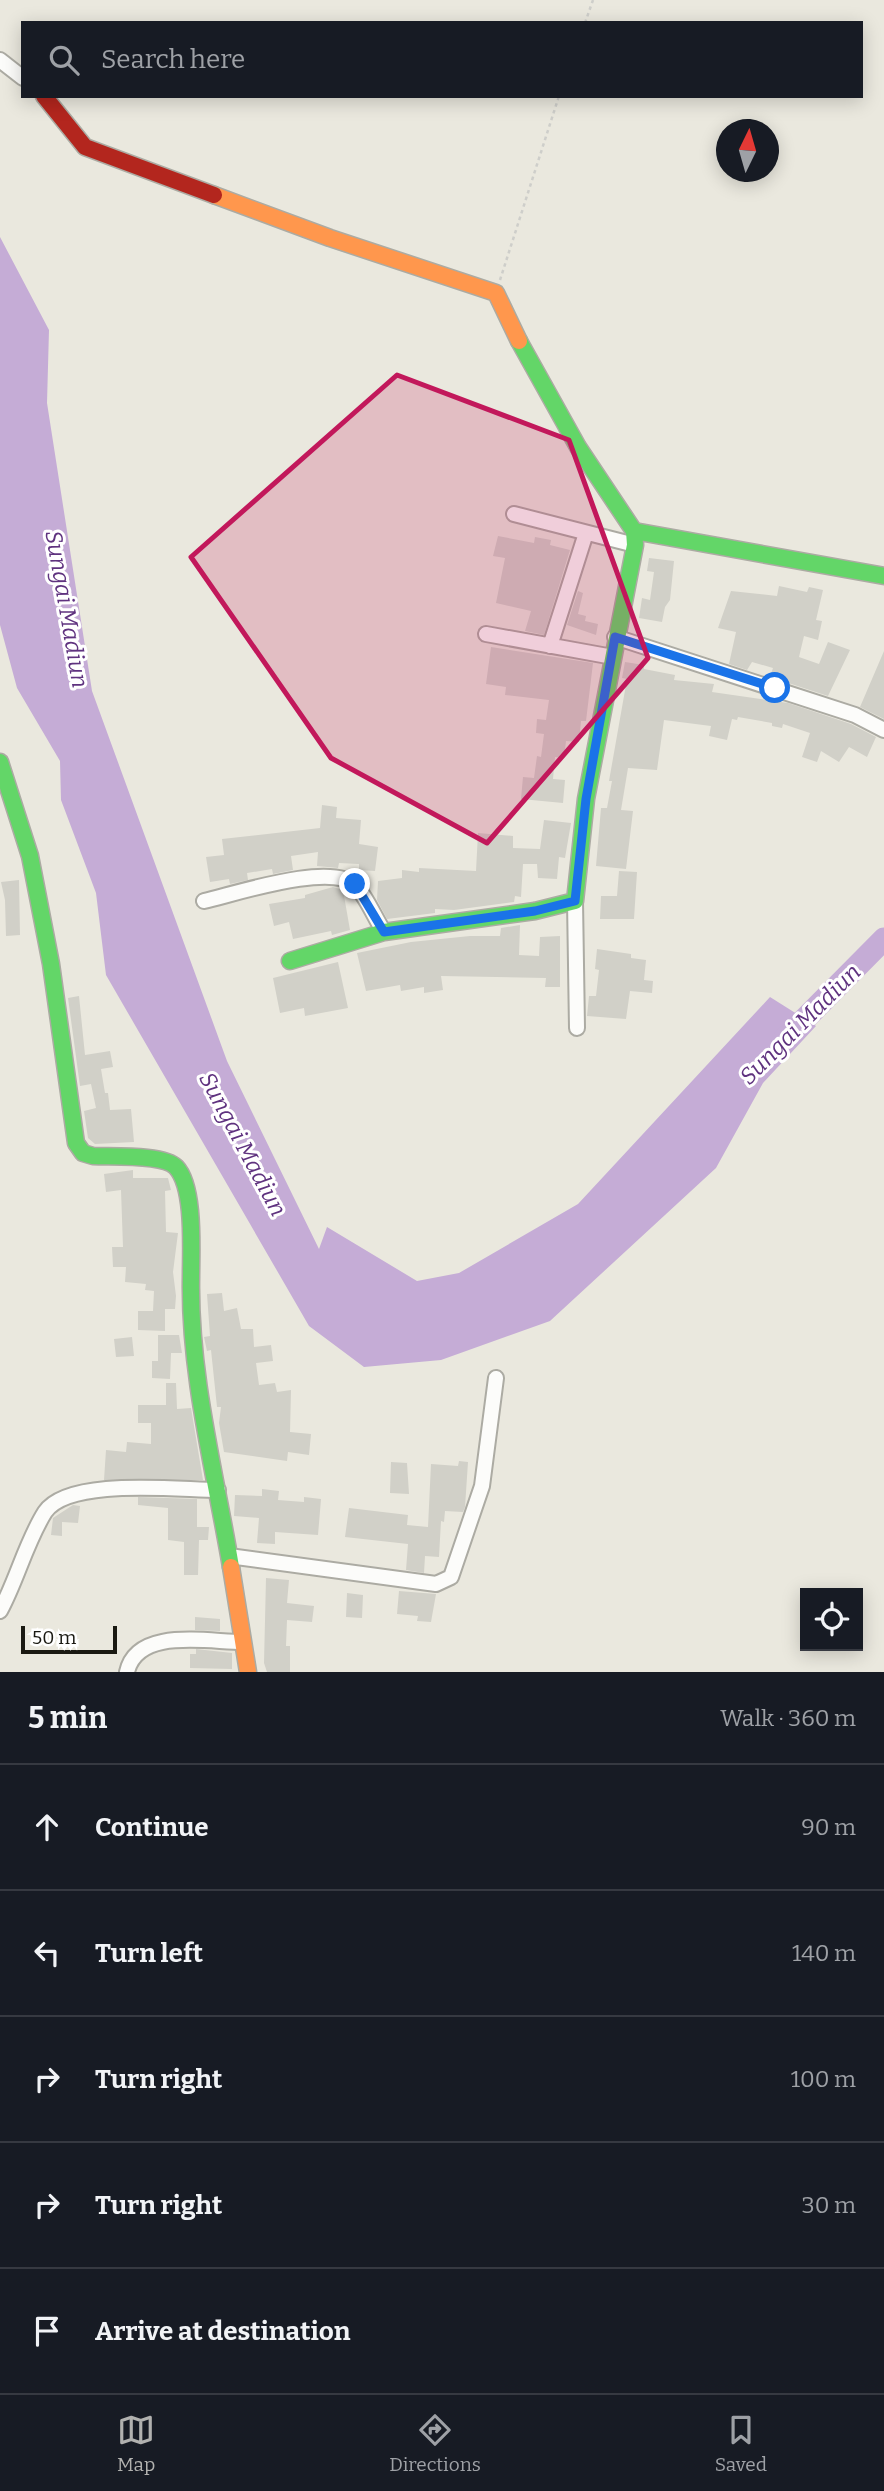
<!DOCTYPE html>
<meta charset="utf-8">
<style>
:root{--surface:#171b24;--page:#242831;--text:#f1f3f6;--muted:#9ea1a6;--line:#363941;--accent:#b1b1af}
body{margin:0;font-family:Bitter,serif;background:var(--page);color:var(--text)}
.controls{position:absolute;right:21px;bottom:21px;display:grid;overflow:hidden;border-radius:0px;box-shadow:0 4px 18px #0003}
.controls button{width:63px;height:63px;display:grid;place-items:center;padding:0;border:0;border-bottom:2px solid var(--line);background:var(--surface);color:var(--text);font:35px sans-serif}
.compass{position:absolute;left:716px;top:119px;width:63px;height:63px;border-radius:50%;background:var(--surface);box-shadow:0 4px 18px #0003;rotate:5deg}
.scale{position:absolute;left:21px;bottom:18px;width:96px;box-sizing:border-box;padding-left:7px;border:4px solid #1a1912;border-top:0;font-size:19px;line-height:24px;white-space:nowrap;color:#1a1912;-webkit-text-stroke:5px #fff;paint-order:stroke}
.stop{position:absolute;width:21px;height:21px;margin:-16px;border:5px solid #1a73e8;border-radius:50%;background:#fff}
.stop.end{background:#1a73e8;border-color:#fff;box-shadow:0 2px 7px #0008}
.list{margin:0;padding:0;list-style:none}
h2{display:flex;justify-content:space-between;align-items:center;height:91px;margin:0;padding:0 28px;font-size:30px}
h2 small{font-size:23px;font-weight:400;color:var(--muted)}
.list li{display:grid;grid-template-columns:46px 1fr auto;gap:21px;align-items:center;box-sizing:border-box;height:126px;padding:0 28px;border-top:2px solid var(--line)}
.list b{display:block;font-size:26px;white-space:nowrap}
.list em{font-size:23px;font-style:normal;color:var(--muted)}
.icon{flex:none;width:38px;height:38px;fill:none;stroke:currentColor;stroke-width:2;stroke-linecap:round;stroke-linejoin:round}
.map{position:relative;flex:none;width:884px;height:1672px;overflow:hidden}
.search{position:absolute;background:var(--surface);box-shadow:0 4px 18px #0003;left:21px;right:21px;top:21px;height:77px;display:flex;align-items:center;gap:18px;box-sizing:border-box;padding:0 24px;border-radius:0px;color:var(--muted);font-size:26px}
.sheet{height:721px;background:var(--surface)}
nav{display:flex;justify-content:space-around;align-items:center;box-sizing:border-box;height:98px;border-top:2px solid var(--line);background:var(--surface);font-size:19px;color:var(--muted)}
nav a{display:grid;justify-items:center;gap:4px}
nav .on{color:var(--accent)}
.map>svg:first-child{display:block}
.water{fill:#c5acd6}
.lines{fill:none;stroke-linecap:round;stroke-linejoin:round}
.river{stroke:#c5acd6;stroke-width:23}
.building{fill:#d1d0c8}
.street-casing{stroke:#acaba3;stroke-width:18}
.fast-casing{stroke:#acaba3;stroke-width:19}
.slow-casing{stroke:#acaba3;stroke-width:19}
.jam-casing{stroke:#acaba3;stroke-width:19}
.path{stroke:#cececa;stroke-width:2.5;stroke-dasharray:3.5 3.5;stroke-linecap:butt}
.street{stroke:#fcfcfa;stroke-width:14}
.fast{stroke:#63d668;stroke-width:16}
.slow{stroke:#ff974d;stroke-width:16}
.jam{stroke:#b3261e;stroke-width:16}
.route{stroke:#1a73e8;stroke-width:9}
.marked{fill:#c2185b;fill-opacity:0.2;stroke:#c2185b;stroke-width:5;stroke-linejoin:round}
.labels{text-anchor:middle;stroke-width:6;stroke-linejoin:round;paint-order:stroke}
.water-label{font-size:23px;font-style:italic;fill:#5f327f;stroke:#fff}
</style>
<div class="map">
<svg width="884" height="1672" viewBox="0 0 884 1672">
<rect width="100%" height="100%" fill="#eae8de"/>
<path class="water" d="M 0,237 L 49,330 L 47,403 L 92,691 L 227,1061 L 319,1249 L 327,1227 L 417,1281 L 459,1273 L 578,1204 L 770,997 L 816,1026 L 763,1083 L 716,1168 L 550,1321 L 441,1360 L 364,1367 L 309,1326 L 106,975 L 96,893 L 61,800 L 60,761 L 17,688 L 0,625 Z"/>
<g class="lines">
<path class="river" d="M 783,1041 L 884,939"/>
</g>
<path class="building" d="M 498,536 L 534,543 L 535,537 L 551,540 L 550,545 L 570,550 L 544,635 L 525,631 L 531,611 L 496,603 L 505,558 L 493,556 Z
M 649,558 L 674,561 L 670,600 L 665,607 L 662,622 L 639,618 L 642,598 L 650,600 L 654,572 L 647,571 Z
M 779,586 L 807,592 L 809,587 L 823,590 L 816,620 L 822,621 L 818,640 L 804,636 L 799,657 L 819,664 L 828,642 L 850,650 L 828,696 L 770,677 L 773,668 L 752,662 L 747,670 L 729,664 L 736,632 L 718,628 L 731,591 L 777,596 Z
M 578,591 L 583,593 L 578,614 L 586,616 L 585,621 L 598,624 L 596,635 L 567,625 Z
M 491,647 L 593,663 L 586,721 L 581,721 L 579,742 L 566,741 L 564,758 L 555,757 L 553,779 L 565,780 L 563,803 L 521,799 L 523,777 L 534,778 L 537,756 L 541,757 L 544,734 L 536,733 L 537,719 L 546,720 L 549,700 L 505,695 L 506,687 L 486,684 Z
M 884,651 L 884,719 L 860,707 Z
M 625,662 L 644,665 L 644,669 L 675,675 L 674,680 L 714,684 L 712,692 L 788,703 L 851,724 L 876,737 L 867,757 L 849,747 L 839,762 L 821,751 L 817,762 L 802,757 L 810,733 L 783,724 L 782,728 L 772,726 L 772,723 L 738,717 L 737,720 L 732,719 L 727,740 L 709,736 L 711,726 L 664,720 L 657,770 L 628,768 L 621,810 L 633,811 L 626,869 L 596,866 L 601,808 L 607,808 L 612,781 L 609,781 L 627,679 L 622,678 Z
M 322,805 L 337,807 L 336,818 L 361,820 L 359,844 L 378,847 L 375,871 L 359,870 L 359,864 L 339,863 L 338,868 L 317,866 L 318,852 L 291,856 L 293,870 L 273,874 L 272,869 L 247,873 L 248,880 L 230,884 L 229,879 L 210,882 L 206,857 L 224,855 L 222,839 L 320,828 Z
M 544,820 L 571,823 L 565,858 L 559,857 L 557,879 L 538,878 L 537,864 L 523,864 L 521,897 L 515,896 L 514,902 L 454,910 L 435,909 L 435,913 L 387,919 L 377,900 L 378,881 L 402,878 L 402,870 L 419,872 L 419,868 L 476,871 L 478,833 L 513,836 L 513,848 L 540,849 Z
M 619,871 L 637,872 L 634,919 L 600,919 L 601,896 L 617,896 Z
M 19,880 L 20,935 L 6,936 L 5,900 L 1,882 Z
M 333,887 L 343,890 L 350,930 L 332,935 L 331,931 L 293,939 L 289,922 L 274,926 L 269,904 L 305,898 L 305,895 Z
M 520,925 L 519,955 L 539,956 L 540,937 L 560,936 L 560,987 L 545,987 L 546,978 L 441,976 L 443,990 L 424,993 L 424,987 L 401,991 L 400,985 L 366,991 L 357,953 L 411,942 L 470,936 L 500,936 L 501,928 Z
M 597,949 L 631,954 L 631,958 L 646,960 L 644,980 L 653,981 L 652,993 L 630,991 L 626,1019 L 587,1016 L 589,996 L 596,996 L 599,970 L 595,969 Z
M 338,962 L 348,1008 L 305,1016 L 304,1008 L 280,1013 L 273,978 Z
M 79,996 L 85,1055 L 110,1051 L 113,1067 L 101,1069 L 105,1093 L 108,1093 L 110,1110 L 131,1109 L 134,1142 L 95,1144 L 88,1138 L 84,1111 L 96,1108 L 91,1084 L 80,1086 L 68,998 Z
M 133,1170 L 133,1178 L 168,1178 L 171,1190 L 165,1191 L 166,1232 L 178,1233 L 173,1272 L 176,1296 L 175,1309 L 165,1309 L 165,1331 L 138,1330 L 138,1311 L 153,1311 L 154,1291 L 145,1290 L 146,1284 L 125,1282 L 126,1267 L 113,1267 L 112,1247 L 123,1247 L 121,1190 L 106,1192 L 104,1174 Z
M 222,1293 L 224,1311 L 237,1308 L 241,1329 L 253,1329 L 254,1347 L 271,1345 L 273,1361 L 256,1363 L 259,1385 L 275,1383 L 277,1392 L 291,1390 L 290,1432 L 311,1434 L 309,1455 L 288,1452 L 287,1461 L 224,1452 L 219,1423 L 221,1407 L 217,1407 L 211,1350 L 207,1351 L 204,1337 L 210,1336 L 207,1294 Z
M 158,1335 L 179,1335 L 182,1353 L 171,1353 L 170,1379 L 152,1378 L 152,1361 L 158,1361 Z
M 132,1337 L 134,1356 L 116,1357 L 114,1339 Z
M 166,1383 L 176,1383 L 177,1409 L 191,1408 L 203,1480 L 104,1480 L 106,1450 L 126,1452 L 127,1442 L 151,1444 L 151,1423 L 138,1423 L 138,1405 L 166,1405 Z
M 459,1461 L 468,1462 L 465,1507 L 463,1512 L 445,1511 L 444,1522 L 441,1521 L 439,1557 L 425,1556 L 424,1573 L 406,1570 L 408,1544 L 345,1537 L 349,1508 L 408,1515 L 407,1525 L 428,1527 L 431,1464 L 458,1466 Z
M 391,1462 L 407,1463 L 409,1494 L 390,1493 Z
M 262,1489 L 279,1491 L 278,1500 L 304,1502 L 304,1497 L 321,1499 L 318,1535 L 275,1532 L 275,1544 L 257,1543 L 259,1518 L 234,1516 L 235,1495 L 262,1496 Z
M 138,1497 L 197,1499 L 197,1527 L 209,1527 L 208,1540 L 199,1540 L 198,1575 L 184,1575 L 184,1542 L 168,1540 L 168,1508 L 138,1505 Z
M 73,1505 L 80,1506 L 78,1523 L 62,1522 L 62,1536 L 51,1535 L 53,1518 Z
M 266,1578 L 289,1580 L 287,1603 L 314,1606 L 312,1622 L 287,1620 L 286,1646 L 290,1646 L 290,1672 L 267,1672 L 264,1663 Z
M 399,1591 L 436,1594 L 431,1622 L 417,1621 L 418,1616 L 397,1614 Z
M 347,1593 L 363,1595 L 362,1618 L 346,1617 Z
M 195,1617 L 220,1619 L 220,1631 L 195,1630 Z
M 196,1649 L 232,1653 L 232,1669 L 190,1668 L 190,1654 L 196,1654 Z"/>
<g class="lines">
<defs>
<path id="street" d="M 0,60 L 23,78
M 514,514 L 635,545
M 486,634 L 613,657
M 615,637 L 855,715 L 884,730
M 550,646 L 586,533
M 204,901 C 235,894 333,861 356,886 C 367,898 375,918 384,932
M 575,901 L 577,1028
M 229,1556 L 436,1584 L 451,1577 L 482,1486 L 496,1378
M 0,1611 C 17,1580 26,1542 45,1512 C 69,1477 178,1490 218,1490
M 127,1672 C 137,1627 207,1642 243,1642"/>
<path id="fast" d="M 519,341 L 578,447 L 634,531 L 884,576
M 0,762 L 30,856 L 51,964 L 76,1143 L 83,1153 L 93,1156 C 112,1157 164,1154 176,1167 C 195,1187 191,1250 191,1277 C 189,1374 215,1472 231,1567
M 290,961 L 384,932 L 535,911 L 575,901 L 586,799 L 635,545 L 634,531"/>
<path id="slow" d="M 214,195 L 330,238 L 496,293 L 519,341
M 231,1567 L 248,1672"/>
<path id="jam" d="M 44,96 L 85,147 L 214,195"/>
</defs>
<use href="#street" class="street-casing"/>
<use href="#fast" class="fast-casing"/>
<use href="#slow" class="slow-casing"/>
<use href="#jam" class="jam-casing"/>
<path class="path" d="M 585,23 L 593,0
M 500,280 L 559,96"/>
<use href="#street" class="street"/>
<use href="#fast" class="fast"/>
<use href="#slow" class="slow"/>
<use href="#jam" class="jam"/>
</g>
<g class="lines">
<path class="route" d="M 355,884 L 384,932 L 535,911 L 575,901 L 586,799 L 615,637 L 775,688"/>
</g>
<path class="marked" d="M 397,375 L 569,440 L 648,658 L 487,843 L 331,758 L 191,557 Z"/>
<g class="labels">
<g class="water-label">
<text transform="translate(67 609) rotate(80)" y="8">Sungai Madiun</text>
<text transform="translate(800 1024) rotate(-45)" y="8">Sungai Madiun</text>
<text transform="translate(243 1144) rotate(62)" y="8">Sungai Madiun</text>
</g>
</g>
</svg>
<div class="controls">
<button><svg class="icon" aria-label="locate" viewBox="0 0 24 24"><circle cx="12" cy="12" r="6"/><path d="M12 2v4M12 18v4M2 12h4M18 12h4"/></svg></button>
</div>
<svg class="compass" viewBox="-18 -18 36 36"><path d="M0-13l5 13h-10z" fill="#e53935"/><path d="M0 13l5-13h-10z" fill="#9ea1a6"/></svg>
<div class="scale">50 m</div>
<div class="stop" style="left:775px;top:688px"></div>
<div class="stop end" style="left:355px;top:884px"></div>
<div class="search"><svg class="icon" aria-label="search" viewBox="0 0 24 24"><circle cx="10" cy="10" r="6"/><path d="M15 15l6 6"/></svg>Search here</div>
</div>
<section class="sheet">
<h2>5 min<small>Walk · 360 m</small></h2>
<ul class="list">
<li><svg class="icon" aria-label="ahead" viewBox="0 0 24 24"><path d="M12 20V5M6 11l6-6 6 6"/></svg><div><b>Continue</b></div><em>90 m</em></li>
<li><svg class="icon" aria-label="left" viewBox="0 0 24 24"><path d="M17 20v-9H6M10 6l-5 5 5 5"/></svg><div><b>Turn left</b></div><em>140 m</em></li>
<li><svg class="icon" aria-label="right" viewBox="0 0 24 24"><path d="M7 20v-9h11M14 6l5 5-5 5"/></svg><div><b>Turn right</b></div><em>100 m</em></li>
<li><svg class="icon" aria-label="right" viewBox="0 0 24 24"><path d="M7 20v-9h11M14 6l5 5-5 5"/></svg><div><b>Turn right</b></div><em>30 m</em></li>
<li><svg class="icon" aria-label="arrive" viewBox="0 0 24 24"><path d="M6 21V4h12l-3 4 3 4H6"/></svg><div><b>Arrive at destination</b></div></li>
</ul>
</section>
<nav>
<a class="on"><svg class="icon" aria-label="map" viewBox="0 0 24 24"><path d="M3 6l6-2 6 2 6-2v14l-6 2-6-2-6 2zM9 4v14M15 6v14"/></svg>Map</a>
<a><svg class="icon" aria-label="directions" viewBox="0 0 24 24"><path d="M12 3l9 9-9 9-9-9zM9 14v-3h6M13 9l2 2-2 2"/></svg>Directions</a>
<a><svg class="icon" aria-label="saved" viewBox="0 0 24 24"><path d="M7 4h10v16l-5-4-5 4z"/></svg>Saved</a>
</nav>
